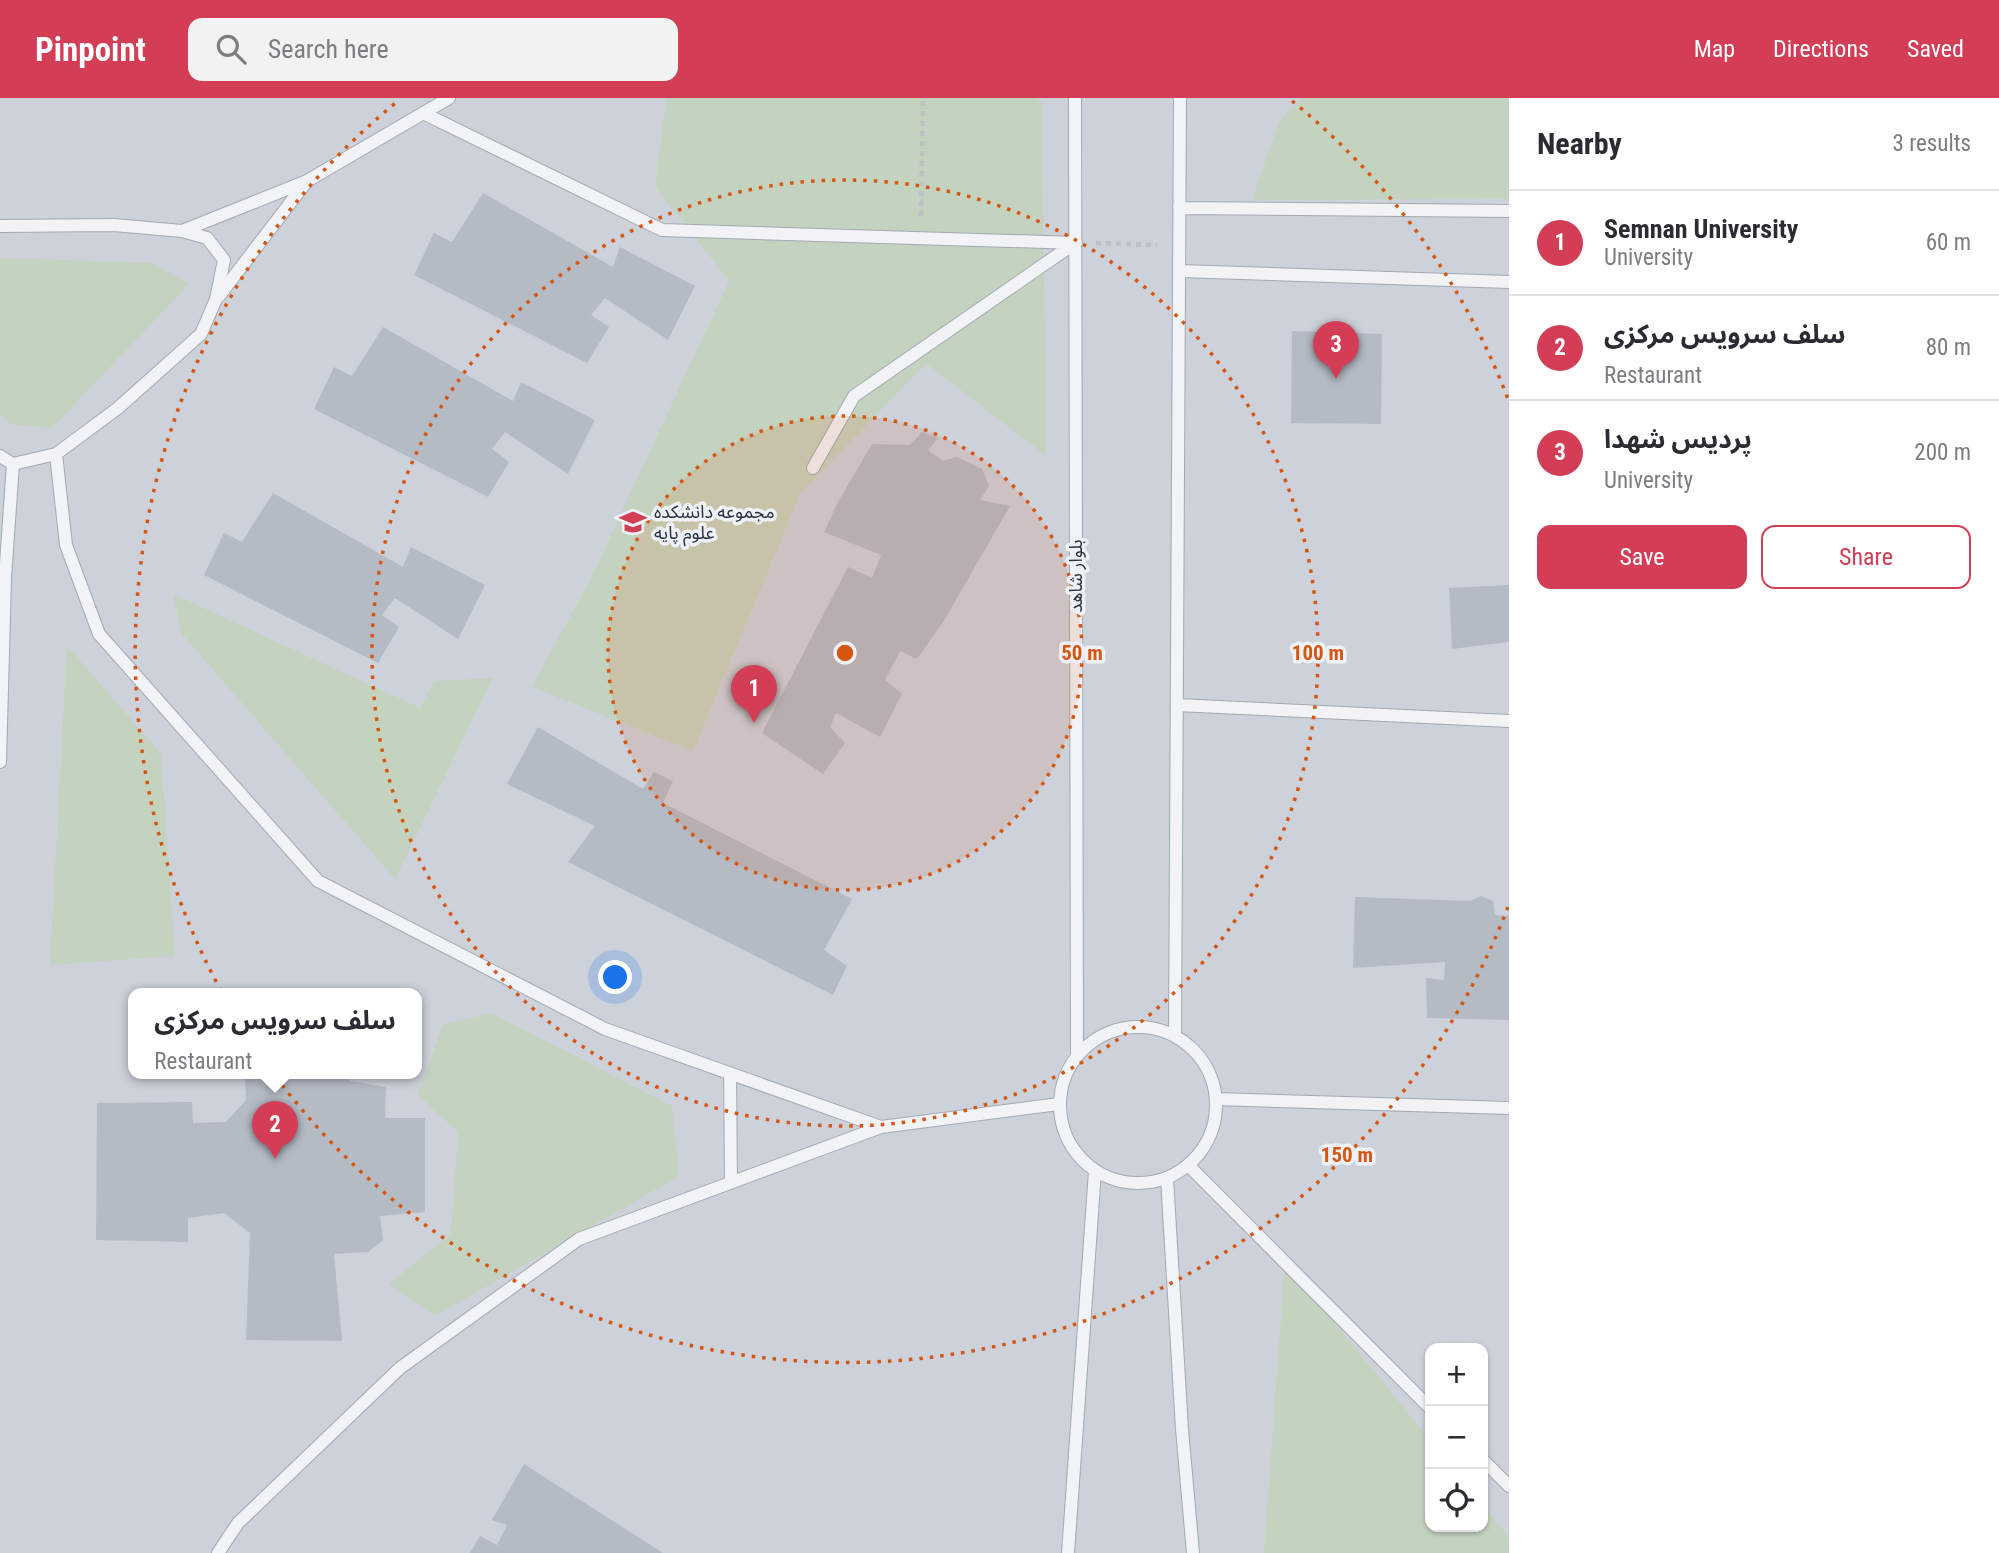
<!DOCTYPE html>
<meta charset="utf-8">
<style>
:root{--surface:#fff;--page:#f2f2f3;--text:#2b2b33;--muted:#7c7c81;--line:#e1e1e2;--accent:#d33d55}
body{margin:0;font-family:"Roboto Condensed","Noto Sans Arabic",sans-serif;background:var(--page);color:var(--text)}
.controls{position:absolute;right:21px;bottom:21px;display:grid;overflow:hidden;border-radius:14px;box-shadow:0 2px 5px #0004}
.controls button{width:63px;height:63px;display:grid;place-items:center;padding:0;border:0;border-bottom:2px solid var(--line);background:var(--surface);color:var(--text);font:35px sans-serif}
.you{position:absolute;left:616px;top:880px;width:24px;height:24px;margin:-18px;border:5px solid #fff;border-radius:50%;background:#1a73e8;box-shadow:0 0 0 10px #1a73e833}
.badge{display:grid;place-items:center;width:46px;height:46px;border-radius:50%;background:var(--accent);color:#fff;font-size:23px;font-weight:700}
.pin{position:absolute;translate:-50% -58px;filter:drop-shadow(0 2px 4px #0008)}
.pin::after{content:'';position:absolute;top:37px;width:24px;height:21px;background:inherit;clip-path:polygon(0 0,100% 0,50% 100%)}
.popup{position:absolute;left:128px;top:890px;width:294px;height:91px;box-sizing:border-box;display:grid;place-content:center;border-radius:14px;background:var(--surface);filter:drop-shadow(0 2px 5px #0005);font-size:23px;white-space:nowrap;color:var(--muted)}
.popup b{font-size:26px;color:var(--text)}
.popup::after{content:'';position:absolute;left:50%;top:100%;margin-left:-14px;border:14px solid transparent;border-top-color:var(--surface)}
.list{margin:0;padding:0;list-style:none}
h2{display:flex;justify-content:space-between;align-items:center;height:91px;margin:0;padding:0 28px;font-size:30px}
h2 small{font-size:23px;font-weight:400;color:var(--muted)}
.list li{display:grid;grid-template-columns:46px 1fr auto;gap:21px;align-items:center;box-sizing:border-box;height:105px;padding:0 28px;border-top:2px solid var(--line)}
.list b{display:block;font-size:26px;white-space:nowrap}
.list p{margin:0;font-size:23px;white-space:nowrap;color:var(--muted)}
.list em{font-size:23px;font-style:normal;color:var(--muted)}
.actions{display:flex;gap:14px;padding:21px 28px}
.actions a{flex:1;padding:16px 0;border:2px solid var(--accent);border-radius:14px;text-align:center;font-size:24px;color:var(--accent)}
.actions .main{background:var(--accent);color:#fff}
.icon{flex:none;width:38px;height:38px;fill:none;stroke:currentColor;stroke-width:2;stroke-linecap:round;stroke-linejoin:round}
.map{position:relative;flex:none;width:1509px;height:1455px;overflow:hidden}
header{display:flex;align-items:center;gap:42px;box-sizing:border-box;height:98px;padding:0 35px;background:var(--accent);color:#fff}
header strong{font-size:33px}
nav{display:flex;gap:38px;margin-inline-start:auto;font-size:24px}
.search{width:490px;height:63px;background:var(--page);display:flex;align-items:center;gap:18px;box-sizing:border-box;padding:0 24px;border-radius:14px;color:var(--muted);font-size:26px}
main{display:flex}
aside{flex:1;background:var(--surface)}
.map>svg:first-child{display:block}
.built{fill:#ccd1da;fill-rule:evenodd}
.green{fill:#c4d3bf}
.building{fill:#b5bbc5}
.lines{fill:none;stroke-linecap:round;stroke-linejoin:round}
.lane-casing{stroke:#a3a9b2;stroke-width:14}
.path{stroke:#bcc0c7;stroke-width:4.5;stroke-dasharray:5 5;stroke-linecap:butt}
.lane{stroke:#f1f3f6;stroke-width:12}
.ring{fill:none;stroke:#d55511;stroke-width:3.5;stroke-dasharray:3.5 7}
.labels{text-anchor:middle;stroke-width:7;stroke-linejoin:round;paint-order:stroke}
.poi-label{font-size:18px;fill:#273040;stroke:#eef1f6;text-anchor:start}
.street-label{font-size:18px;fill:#273040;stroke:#eef1f6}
.centre{fill:#d55511;stroke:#eef1f6;stroke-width:3.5}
.ring-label{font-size:21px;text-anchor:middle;font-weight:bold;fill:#d55511;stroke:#eef1f6;stroke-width:7;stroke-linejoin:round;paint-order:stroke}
</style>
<header>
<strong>Pinpoint</strong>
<div class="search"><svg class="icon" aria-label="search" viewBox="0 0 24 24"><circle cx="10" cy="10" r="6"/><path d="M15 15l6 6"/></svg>Search here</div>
<nav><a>Map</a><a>Directions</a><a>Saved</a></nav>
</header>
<main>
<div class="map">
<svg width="1509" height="1455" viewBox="0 0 1509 1455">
<rect width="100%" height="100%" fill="#dee2e8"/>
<path class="built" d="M 0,0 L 1509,0 L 1509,1455 L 0,1455 ZM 133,895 L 417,895 L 417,975 L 133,975 ZM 1430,1250 L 1483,1250 L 1483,1429 L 1430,1429 Z"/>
<path class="green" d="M 666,0 L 1036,0 L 1042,5 L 1046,358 L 926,265 L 800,396 L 693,653 L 532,589 L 593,476 L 729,183 L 655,88 Z
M 1302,0 L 1509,0 L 1509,101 L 1252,102 L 1279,24 Z
M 0,160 L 152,165 L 189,186 L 52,330 L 9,326 L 0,315 Z
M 173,496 L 420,610 L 434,583 L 493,580 L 395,781 L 181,535 Z
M 67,548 L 161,656 L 175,858 L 50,867 Z
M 491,915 L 672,1008 L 679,1078 L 435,1218 L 389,1186 L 451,1136 L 458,1034 L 418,997 L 443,927 Z
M 1285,1164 L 1430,1342 L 1430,1429 L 1483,1429 L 1483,1407 L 1509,1439 L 1509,1455 L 1264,1455 Z"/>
<path class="building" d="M 483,95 L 613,169 L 620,149 L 695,188 L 668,242 L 605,200 L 591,217 L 609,229 L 587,265 L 414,177 L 434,135 L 452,144 Z
M 383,229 L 513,303 L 521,284 L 595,322 L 568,376 L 505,334 L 492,351 L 509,364 L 488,399 L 314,311 L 334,269 L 352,278 Z
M 1292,233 L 1382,236 L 1381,326 L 1291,325 Z
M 922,334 L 938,340 L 928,352 L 943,363 L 957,359 L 982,371 L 989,388 L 980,402 L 1010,408 L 945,521 L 917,561 L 900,553 L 885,582 L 902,596 L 880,639 L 836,615 L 830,629 L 845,645 L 823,676 L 762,635 L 848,469 L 872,480 L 881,457 L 824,434 L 838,404 L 872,346 L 910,347 Z
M 273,395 L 403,469 L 411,449 L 485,487 L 458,541 L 395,500 L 382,517 L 399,529 L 378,565 L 204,477 L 224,435 L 242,444 Z
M 1509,487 L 1509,544 L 1452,551 L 1449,490 Z
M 538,629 L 643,691 L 654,674 L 673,683 L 663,705 L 852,801 L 824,852 L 847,868 L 833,897 L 568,764 L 595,728 L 507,686 Z
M 1481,798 L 1493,803 L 1495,817 L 1509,818 L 1509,922 L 1427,920 L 1426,880 L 1444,882 L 1445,864 L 1353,870 L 1355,799 L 1470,803 Z
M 245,975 L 349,975 L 350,983 L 386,989 L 385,1020 L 425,1020 L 425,1114 L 380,1118 L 383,1142 L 368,1154 L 334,1156 L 342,1243 L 246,1242 L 250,1135 L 224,1115 L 188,1120 L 188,1144 L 96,1142 L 97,1005 L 192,1004 L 193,1025 L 226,1024 L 246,1002 Z
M 524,1366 L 663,1455 L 470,1455 L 480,1438 L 497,1447 L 507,1427 L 492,1422 Z"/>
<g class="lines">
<defs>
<path id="lane" d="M 1075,0 L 1077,956
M 423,15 L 662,132 L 1076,145
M 307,83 L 449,0
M 1179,110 L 1509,113
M 0,128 L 114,127 L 182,133 L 207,140 L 224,162 L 216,201 L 201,236 L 118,310 L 56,356 L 13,366 L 0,358
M 182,133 L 307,83 L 219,198
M 1180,173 L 1509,184
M 56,356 L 66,447 L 99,536 L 318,783 L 605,931 L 881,1029 L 1059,1006
M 813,370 L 854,298 L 1075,145
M 1177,607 L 1509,623
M 0,664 L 5,480 L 13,366
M1060 1007a78 78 0 1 1 156 0a78 78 0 1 1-156 0Z
M 1175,938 L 1180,0
M 730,975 L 731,1085
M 1216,1001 L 1509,1010
M 1188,1067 L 1430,1310
M 1167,1080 L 1182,1331 L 1193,1455
M 1483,1362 L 1509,1388
M 218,1455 L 238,1425 L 400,1270 L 579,1141 L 881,1029
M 1068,1455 L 1095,1073"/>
</defs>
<use href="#lane" class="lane-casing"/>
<path class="path" d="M 921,118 L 923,0
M 1096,145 L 1157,147"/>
<use href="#lane" class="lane"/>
</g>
<circle cx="845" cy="555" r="237" fill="#d55511" fill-opacity=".12"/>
<g class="ring">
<circle cx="845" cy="555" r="237"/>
<circle cx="845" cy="555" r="473"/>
<path d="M1508 809A710 710 0 1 1 398 3M1292 3A710 710 0 0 1 1508 301"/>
</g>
<defs>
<symbol id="university-bare" viewBox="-9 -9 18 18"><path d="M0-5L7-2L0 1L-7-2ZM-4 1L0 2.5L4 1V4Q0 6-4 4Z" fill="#d33d55" stroke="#eef1f6" stroke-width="2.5" paint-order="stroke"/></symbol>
</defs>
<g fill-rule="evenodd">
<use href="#university-bare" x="614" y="405" width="38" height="38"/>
</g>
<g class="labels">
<g class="poi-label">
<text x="654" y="420">مجموعه دانشکده<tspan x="654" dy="21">علوم پایه</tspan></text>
</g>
<g class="street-label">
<text transform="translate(1076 478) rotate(-90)" y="6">بلوار شاهد</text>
</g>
</g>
<circle cx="845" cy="555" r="10" class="centre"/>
<g class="ring-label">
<text x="1082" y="562">50 m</text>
<text x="1318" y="562">100 m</text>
<text x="1347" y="1064">150 m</text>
</g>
</svg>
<div class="controls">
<button>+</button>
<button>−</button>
<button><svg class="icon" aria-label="locate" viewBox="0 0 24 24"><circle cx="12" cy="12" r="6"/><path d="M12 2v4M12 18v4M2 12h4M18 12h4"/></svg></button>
</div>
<div class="you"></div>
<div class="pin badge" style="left:754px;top:625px">1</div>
<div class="pin badge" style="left:275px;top:1061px">2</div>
<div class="popup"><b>سلف سرویس مرکزی</b>Restaurant</div>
<div class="pin badge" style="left:1336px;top:281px">3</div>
</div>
<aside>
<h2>Nearby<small>3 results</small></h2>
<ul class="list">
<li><span class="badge">1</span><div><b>Semnan University</b><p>University</p></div><em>60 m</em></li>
<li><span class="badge">2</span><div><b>سلف سرویس مرکزی</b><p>Restaurant</p></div><em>80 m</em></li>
<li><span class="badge">3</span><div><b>پردیس شهدا</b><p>University</p></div><em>200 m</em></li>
</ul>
<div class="actions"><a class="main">Save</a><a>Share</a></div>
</aside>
</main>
